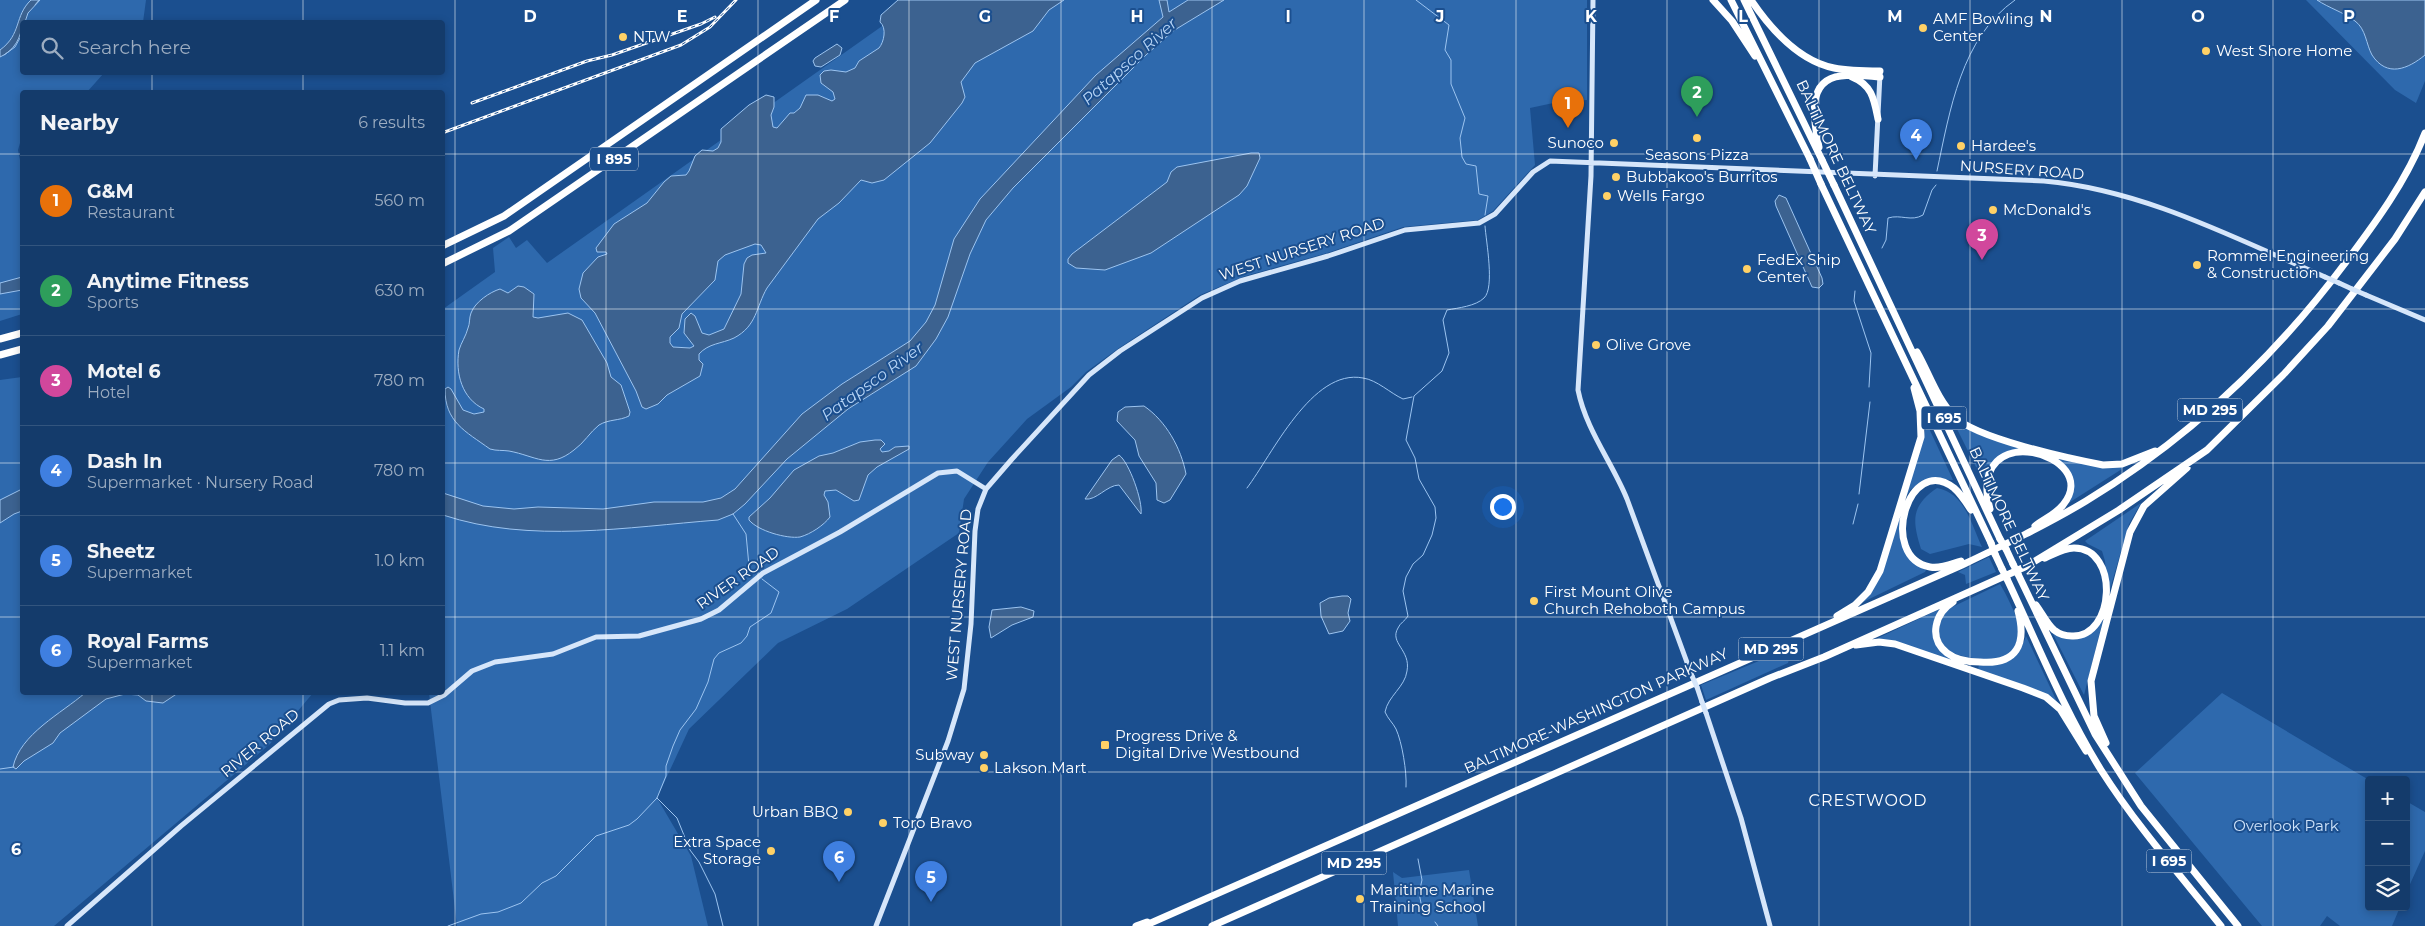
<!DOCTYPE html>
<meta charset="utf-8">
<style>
:root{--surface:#143b6b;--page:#1d4271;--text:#f1f3f6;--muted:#9dadc1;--line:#33557e;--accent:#e69b98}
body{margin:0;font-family:Montserrat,sans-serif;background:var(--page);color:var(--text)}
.controls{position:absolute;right:15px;bottom:15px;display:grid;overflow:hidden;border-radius:5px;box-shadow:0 2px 8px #0003}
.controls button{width:45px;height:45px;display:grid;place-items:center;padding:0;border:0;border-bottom:1px solid var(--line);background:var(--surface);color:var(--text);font:25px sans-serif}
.you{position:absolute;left:1502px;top:506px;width:18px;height:18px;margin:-12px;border:4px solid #fff;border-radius:50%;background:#1a73e8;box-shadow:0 0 0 8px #1a73e833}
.badge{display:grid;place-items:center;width:32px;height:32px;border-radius:50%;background:var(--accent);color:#fff;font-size:16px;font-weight:700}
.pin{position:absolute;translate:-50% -41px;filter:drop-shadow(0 1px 2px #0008)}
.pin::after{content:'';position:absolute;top:26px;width:18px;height:15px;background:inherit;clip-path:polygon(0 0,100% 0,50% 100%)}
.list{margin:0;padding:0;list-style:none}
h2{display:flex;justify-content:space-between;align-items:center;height:65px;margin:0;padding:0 20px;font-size:21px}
h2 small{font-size:16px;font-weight:400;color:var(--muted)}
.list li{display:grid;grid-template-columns:32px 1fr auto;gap:15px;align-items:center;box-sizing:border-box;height:90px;padding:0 20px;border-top:1px solid var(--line)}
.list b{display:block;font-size:19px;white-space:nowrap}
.list p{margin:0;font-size:16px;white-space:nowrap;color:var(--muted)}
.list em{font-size:16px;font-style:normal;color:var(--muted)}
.icon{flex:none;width:28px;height:28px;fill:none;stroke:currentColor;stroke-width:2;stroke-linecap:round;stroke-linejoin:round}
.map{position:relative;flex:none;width:2425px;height:926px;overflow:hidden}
.search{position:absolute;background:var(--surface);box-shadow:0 2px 8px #0003;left:20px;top:20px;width:425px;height:55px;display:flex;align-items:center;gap:12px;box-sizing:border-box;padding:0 18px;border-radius:5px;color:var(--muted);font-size:19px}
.panel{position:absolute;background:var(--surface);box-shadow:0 2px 8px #0003;left:20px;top:90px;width:425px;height:605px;border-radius:5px}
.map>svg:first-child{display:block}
.green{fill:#2e69ad}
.water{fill:#3c6290;stroke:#9cc4f0;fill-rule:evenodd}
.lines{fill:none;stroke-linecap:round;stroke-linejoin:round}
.stream{stroke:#9cc4f0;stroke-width:1}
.secondary{stroke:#d6e6fa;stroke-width:5}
.highway{stroke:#fff;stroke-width:7}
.rail-casing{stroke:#fff;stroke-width:3}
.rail{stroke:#1b4f8f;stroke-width:1;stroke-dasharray:4;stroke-linecap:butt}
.secondary-bridge{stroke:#d6e6fa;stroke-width:5}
.highway-bridge{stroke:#fff;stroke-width:7}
.grid{fill:none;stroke:#fff;stroke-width:1;stroke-opacity:0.55}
.poi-dot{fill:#ffd166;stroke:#1b4f8f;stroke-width:2}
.labels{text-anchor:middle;stroke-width:4;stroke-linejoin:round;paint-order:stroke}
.shield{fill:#1b4f8f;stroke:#bbcadd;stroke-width:1}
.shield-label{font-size:14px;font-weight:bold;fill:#fff}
.poi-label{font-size:15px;fill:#fff;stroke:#1b4f8f;text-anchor:start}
.street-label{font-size:15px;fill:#fff;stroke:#1b4f8f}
.park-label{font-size:15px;fill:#cfe3fa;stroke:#1b4f8f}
.water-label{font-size:16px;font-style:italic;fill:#b5d3f5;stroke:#1b4f8f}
.neighbourhood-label{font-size:16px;letter-spacing:1px;fill:#fff;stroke:#1b4f8f}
.grid-label{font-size:16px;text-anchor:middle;font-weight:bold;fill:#fff;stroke:#1b4f8f;stroke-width:4;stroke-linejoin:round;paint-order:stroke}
</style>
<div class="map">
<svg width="2425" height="926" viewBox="0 0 2425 926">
<rect width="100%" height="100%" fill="#1b4f8f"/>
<path class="green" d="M 0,0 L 146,0 L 143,22 L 22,22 L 22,72 L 104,73 L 87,92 L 22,92 L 22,136 L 18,150 L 22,170 L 22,314 L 0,321 Z
M 919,0 L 1587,0 L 1587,100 L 1558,102 L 1530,108 L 1535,165 L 1493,211 L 1478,220 L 1403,227 L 1327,253 L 1245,276 L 1200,295 L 1119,348 L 1086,372 L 1071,387 L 1027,419 L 988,462 L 964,499 L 959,533 L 847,609 L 778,643 L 689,729 L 657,798 L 691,856 L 708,926 L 457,926 L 429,693 L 442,692 L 443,309 L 495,272 L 493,248 L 509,237 L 516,248 L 527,240 L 547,263 Z
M 2306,0 L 2425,0 L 2425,81 L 2416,103 L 2395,90 Z
M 22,377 L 22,692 L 313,693 L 270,744 L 54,926 L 0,926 L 0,380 Z
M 1951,417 L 2033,449 C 2008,451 1991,455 1983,481 Z
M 1927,424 L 1953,480 L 1928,479 L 1911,489 L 1905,498 Z
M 2055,457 L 2121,466 L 2122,469 L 2067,504 C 2075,486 2073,468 2055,457 Z
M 1937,488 C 1965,493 1971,524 1982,547 L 1969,544 L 1930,554 L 1921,549 C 1912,520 1911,506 1937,488 Z
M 2141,503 L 2129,524 L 2108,596 L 2105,561 L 2102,551 L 2088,544 L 2085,541 Z
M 1903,505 C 1900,538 1895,551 1926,570 L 1925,572 L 1863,602 L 1874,588 Z
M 1989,557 L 1996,572 L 1966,584 L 1965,575 L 1958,572 Z
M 2000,584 C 2006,594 2016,614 2019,626 C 2028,670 1968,661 1945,650 L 1937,631 L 1946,610 Z
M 1940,609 L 1933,629 L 1952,661 L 1878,638 Z
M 2103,620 L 2084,695 L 2052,632 C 2071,646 2090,637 2103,620 Z
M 2026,636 L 2058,704 L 1978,669 L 1979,665 C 2005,666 2017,662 2026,636 Z
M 1783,651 L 1790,656 L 1788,663 L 1706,700 L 1701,685 Z
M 2222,693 L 2369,780 L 2369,907 L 2400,907 L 2392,926 L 2340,926 L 2327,916 L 2320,926 L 2262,926 L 2135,773 Z
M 2406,801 L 2425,812 L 2425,851 L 2406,893 Z
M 1469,870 L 1478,926 L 1398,926 L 1393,872 L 1402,878 Z"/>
<path class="water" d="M 31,0 L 40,0 L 28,13 L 25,22 L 22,22 C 22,37 14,51 0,57 L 0,50 C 22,34 14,16 31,0 Z
M 898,0 L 1064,0 L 1049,10 L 1033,31 L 975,63 L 961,82 L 965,97 L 962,103 L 930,143 L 884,180 L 872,183 L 861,180 L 839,203 L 818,219 L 767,288 C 756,307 757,326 734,338 C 721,344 709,343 699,354 L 699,360 L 703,364 L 700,376 L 667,395 L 658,404 L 646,409 L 642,407 L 636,391 L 595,313 L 581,298 L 579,289 L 583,273 L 598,257 L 607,254 L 606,252 L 597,252 L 596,248 L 614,224 L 647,203 L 664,182 L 671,176 L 686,175 L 689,171 L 695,156 L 702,150 L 713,151 L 718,148 L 721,142 L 721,129 L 749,105 L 766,95 L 774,97 L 774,107 L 771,115 L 773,127 L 777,128 L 790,113 L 794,113 L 800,108 L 806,95 L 818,95 L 832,101 L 835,99 L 833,92 L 821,83 L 820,75 L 824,71 L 831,70 L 846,72 L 855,68 L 859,61 L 879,48 C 884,42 887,28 880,22 L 881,15 ZM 755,244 L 761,245 L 766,253 L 752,255 L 747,258 L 744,264 L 741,294 L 724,329 L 709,335 L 702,333 L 695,316 L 691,313 L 685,319 L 684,333 L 694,346 L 690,348 L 673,347 L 670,343 L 670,337 L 679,328 L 682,314 L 715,280 L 718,261 L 725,255 Z
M 1159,0 L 1167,0 L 1169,12 L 1188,0 L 1224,0 L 1173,31 L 1146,55 L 1013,188 L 986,220 L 970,254 L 948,317 L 936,339 L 916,366 L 848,409 L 787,459 L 745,504 L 733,514 L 718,520 C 627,527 530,544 443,515 L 443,493 L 483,506 L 514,509 L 538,507 L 603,509 L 654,502 L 703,502 L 721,498 L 735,489 L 802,414 L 842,384 L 910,341 L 926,322 L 935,305 L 954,239 L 980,199 L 1096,75 L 1163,17 Z
M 2317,0 L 2425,0 L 2425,55 C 2408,69 2387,78 2372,55 C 2366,44 2366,29 2355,21 C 2343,12 2329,8 2317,0 Z
M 837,44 L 842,48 L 840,55 L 821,67 L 815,66 L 813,61 L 815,58 Z
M 1251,153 L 1259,153 L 1260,158 L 1247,186 L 1239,195 L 1151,253 L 1105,270 L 1076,268 L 1068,263 L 1068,259 L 1072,254 L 1167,182 L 1171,172 L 1177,167 Z
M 1779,195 L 1786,198 L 1822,278 L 1823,284 L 1819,288 L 1812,287 L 1776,206 L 1775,201 Z
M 22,277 L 22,290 L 0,294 L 0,283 Z
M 518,286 L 524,287 L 534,294 L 533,317 L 538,318 L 568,313 L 582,320 L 607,363 L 611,377 L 621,385 L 630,412 L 629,416 C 619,421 609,419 599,425 C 590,432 584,443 574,450 C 549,470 536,456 509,451 C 502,450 497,451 490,449 C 465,431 445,422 445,389 L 448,387 L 451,389 L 463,410 L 474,414 L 484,412 L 484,409 C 462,399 455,373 459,350 C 461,343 466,336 468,328 C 470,324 469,318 471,313 C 475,302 490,292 500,289 L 508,293 Z
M 1144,406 C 1166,421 1181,448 1186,474 L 1170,500 L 1164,503 L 1157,500 L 1156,483 L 1139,456 L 1135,440 L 1117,421 L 1118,412 L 1125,407 Z
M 875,440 L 881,440 L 885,444 L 880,449 L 882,452 L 889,451 L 895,447 L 909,446 L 909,449 L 877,467 L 868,475 L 859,500 L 854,501 L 836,490 L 825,491 L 824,495 L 828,502 L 830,517 C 824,525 811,534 800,537 C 787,539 758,531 749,520 L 749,517 L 770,498 L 794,470 L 819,456 L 833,453 L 860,442 Z
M 1119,455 C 1129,462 1143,501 1141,514 L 1119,485 C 1107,485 1096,501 1085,499 L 1112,460 Z
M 22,489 L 22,511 L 14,514 L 0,523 L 0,500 Z
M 1342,596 L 1348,596 L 1351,599 L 1348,613 L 1350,621 L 1343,631 L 1329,634 L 1321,616 L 1320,603 L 1329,598 Z
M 1021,607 L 1034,611 L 1033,617 L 1012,625 L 991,638 L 989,627 L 992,610 Z
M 85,693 L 178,693 L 163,703 L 146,701 L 138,695 L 125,694 L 106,699 L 60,733 L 53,743 L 24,761 L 16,769 L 13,767 C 20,734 62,713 85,693 Z"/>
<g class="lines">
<path class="stream" d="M 1416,0 L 1449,25 L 1445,50 L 1451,60 L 1451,84 L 1465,118 L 1460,138 L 1462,157 L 1466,164 L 1476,166 L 1479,194 L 1488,196 L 1485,215
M 35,5 L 39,0
M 4,55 L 15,47 L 20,38
M 1937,171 C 1950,110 1961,38 2015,0
M 1882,248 L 1886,240 L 1888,218 C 1901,214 1911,222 1923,215 L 1932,190 L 1936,185
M 1855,291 L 1854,301 L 1871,353 L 1869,387
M 1247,488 C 1272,455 1312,368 1363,378 C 1377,380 1390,393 1403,399 L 1412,397
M 1859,494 L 1870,402
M 733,514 L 746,534 L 749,566 L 754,573
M 1853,524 L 1858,504
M 0,769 L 14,767
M 1406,787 C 1407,772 1402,742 1396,729 C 1393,723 1388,719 1385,712 C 1388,696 1405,687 1407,671 C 1411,650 1389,643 1398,628 C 1400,623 1405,621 1408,616 L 1403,591 L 1406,577 L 1413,564 L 1423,555 L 1432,535 L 1436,518 L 1435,507 L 1419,479 L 1415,458 L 1406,440 L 1414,396 L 1442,371 L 1449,353 L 1443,320 L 1447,310 C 1458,308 1476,306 1484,298 C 1495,288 1486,241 1485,226
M 657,798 L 677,818 L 690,850 L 699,862 L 715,894 L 723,926
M 1418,859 L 1422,880 L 1419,893 L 1421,903
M 1435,922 L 1438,926
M 448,926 L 481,914 L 498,912 L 521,903 L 542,883 L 556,876 L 596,836 L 629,825 L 637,819 L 657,798 L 666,776 L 666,766 L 673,746 L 680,730 L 696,709 L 708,682 L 714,659 L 719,653 L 741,643 L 747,636 L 750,627 L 771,613 L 779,592 L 762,579"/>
<path class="secondary" d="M 1593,0 L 1591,176 L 1578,390 C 1586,430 1612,462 1627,499 L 1692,676
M 1875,176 L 1880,74
M 2339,283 L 2352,289
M 2366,295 L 2425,320
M 1697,687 L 1702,702
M 1706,713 L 1741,818 L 1770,926
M 67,926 L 181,826 L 329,704 L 339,700 L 367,698 L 405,703 L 428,703 L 444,695 L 472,671 L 495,662 L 553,654 L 596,637 L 639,636 L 701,619 L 719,610 L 763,573 L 840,532 L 938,473 L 957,471 L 986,489
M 876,926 L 948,741 L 964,689 L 971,624 L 975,531 L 978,509 L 986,489 L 1012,459 L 1089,375 L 1120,351 L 1202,298 L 1240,281 L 1328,256 L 1405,230 L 1479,223 L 1495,214 L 1533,172 L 1550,161 L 2044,181 C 2144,190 2234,238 2325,277"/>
<path class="highway" d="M 1713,0 L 1732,21 L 1755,56
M 1731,0 L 1810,159
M 1744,0 L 1822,160
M 1751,0 C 1770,28 1799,61 1834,68 C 1849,71 1865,71 1880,71
M 1852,77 C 1872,85 1874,99 1878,119
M 1819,147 C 1814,122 1805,80 1841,76 C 1854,74 1867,76 1880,77
M 1821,184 L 1991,543
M 1834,185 L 2000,539
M 442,246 L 504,216 L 816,0
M 442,264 L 509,231 L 845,0
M 0,339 L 22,333
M 1917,352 C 1929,373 1937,399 1954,416 C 1974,438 2071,459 2103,465 L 2122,464 L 2155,451
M 0,355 L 22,349
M 1990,509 C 1965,415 2105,454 2063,505 C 2056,514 2044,519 2035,526
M 2006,549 L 2013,564
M 1995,554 L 2002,569
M 1961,561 C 1951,564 1941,569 1930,567 C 1878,558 1908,452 1954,488 C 1961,494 1966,502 1971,510
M 2018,574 L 2095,734 L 2141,806 L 2238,926
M 2007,579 C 2037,643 2064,710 2101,770 C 2136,825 2180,875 2221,926
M 1953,602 C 1935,613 1928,638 1947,653 C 1956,660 1969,662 1980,662 C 2017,665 2027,644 2018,611
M 2036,605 C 2042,613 2047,624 2054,630 C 2059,634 2066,636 2072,636 C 2115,638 2120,548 2074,548 C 2064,548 2054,554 2045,558
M 1837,616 L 1855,605 L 1868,592 L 1880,571 L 1921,437 L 1920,411 L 1914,388
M 1856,645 L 1879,642 L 1895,644 L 2023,688 L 2046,697 L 2060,709 L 2086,751
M 2106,743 L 2094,716 L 2091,681 L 2130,532 L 2144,506 L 2187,468
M 1136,926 L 1147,922
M 1144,926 L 1962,565 C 2004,545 2046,525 2086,501 C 2188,439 2275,357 2346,262 C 2376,222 2407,180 2425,133
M 1212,926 L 1770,678 L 1824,657 L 2027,566 L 2119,510 L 2207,450 L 2283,375 L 2328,326 L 2395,239 L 2425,192"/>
<defs>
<path id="rail" d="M 472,103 L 587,61 L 612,55 L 701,24 L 715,17
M 442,133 L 681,45 L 710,27 L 736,0"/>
</defs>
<use href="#rail" class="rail-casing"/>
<use href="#rail" class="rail"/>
<path class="secondary-bridge" d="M 2325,277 L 2339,283
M 2352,289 L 2366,295
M 1692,676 L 1697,687
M 1702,702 L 1706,713"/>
<path class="highway-bridge" d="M 1810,159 L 1821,184
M 1822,160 L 1834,185
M 2000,539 L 2006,549
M 1991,543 L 1995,554
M 2013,564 L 2018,574
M 2002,569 L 2007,579"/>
</g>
<path class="grid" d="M 152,0 L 152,22M 303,0 L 303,22M 455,0 L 455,926M 606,0 L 606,926M 758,0 L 758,926M 909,0 L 909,926M 1061,0 L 1061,926M 1212,0 L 1212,926M 1364,0 L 1364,926M 1516,0 L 1516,926M 1667,0 L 1667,926M 1819,0 L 1819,926M 1970,0 L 1970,926M 2122,0 L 2122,926M 2273,0 L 2273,926M 152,72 L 152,92M 303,72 L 303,92M 0,154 L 22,154M 442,154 L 2425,154M 0,309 L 22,309M 442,309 L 2425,309M 0,463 L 22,463M 442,463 L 2425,463M 0,617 L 22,617M 442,617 L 2425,617M 152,692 L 152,926M 303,692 L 303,926M 0,772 L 2425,772"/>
<g class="poi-dot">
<circle cx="1923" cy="28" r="5"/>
<circle cx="623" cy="37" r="5"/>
<circle cx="2206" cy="51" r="5"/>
<circle cx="1697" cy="138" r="5"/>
<circle cx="1614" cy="143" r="5"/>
<circle cx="1961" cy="146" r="5"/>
<circle cx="1616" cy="177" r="5"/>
<circle cx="1607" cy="196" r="5"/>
<circle cx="1993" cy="210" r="5"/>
<circle cx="2197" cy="265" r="5"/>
<circle cx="1747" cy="269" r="5"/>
<circle cx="1596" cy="345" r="5"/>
<circle cx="1534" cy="601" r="5"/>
<rect x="1100" y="740" width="10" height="10" rx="2.5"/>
<circle cx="984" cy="755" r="5"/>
<circle cx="984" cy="768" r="5"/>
<circle cx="848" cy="812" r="5"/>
<circle cx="883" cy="823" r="5"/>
<circle cx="771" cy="851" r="5"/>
<circle cx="1360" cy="899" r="5"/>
</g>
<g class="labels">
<g class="shield">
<rect x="590" y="147.5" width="48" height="23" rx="4"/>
<rect x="2177.5" y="398.5" width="65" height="23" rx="4"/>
<rect x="1921.5" y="406.5" width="45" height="23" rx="4"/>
<rect x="1738.5" y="637.5" width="65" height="23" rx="4"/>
<rect x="2146.5" y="849.5" width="45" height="23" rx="4"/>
<rect x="1321.5" y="851.5" width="65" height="23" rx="4"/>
</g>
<g class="shield-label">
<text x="614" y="164">I 895</text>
<text x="2210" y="415">MD 295</text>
<text x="1944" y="423">I 695</text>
<text x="1771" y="654">MD 295</text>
<text x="2169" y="866">I 695</text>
<text x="1354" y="868">MD 295</text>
</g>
<g class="poi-label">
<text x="1933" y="24">AMF Bowling<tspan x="1933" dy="17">Center</tspan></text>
<text x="633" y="42">NTW</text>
<text x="2216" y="56">West Shore Home</text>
<text x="1604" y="148" text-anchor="end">Sunoco</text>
<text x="1971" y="151">Hardee's</text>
<text x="1697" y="160" text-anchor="middle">Seasons Pizza</text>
<text x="1626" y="182">Bubbakoo's Burritos</text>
<text x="1617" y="201">Wells Fargo</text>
<text x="2003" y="215">McDonald's</text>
<text x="2207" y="261">Rommel Engineering<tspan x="2207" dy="17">&amp; Construction</tspan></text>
<text x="1757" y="265">FedEx Ship<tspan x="1757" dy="17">Center</tspan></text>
<text x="1606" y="350">Olive Grove</text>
<text x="1544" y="597">First Mount Olive<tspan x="1544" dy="17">Church Rehoboth Campus</tspan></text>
<text x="1115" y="741">Progress Drive &amp;<tspan x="1115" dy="17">Digital Drive Westbound</tspan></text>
<text x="974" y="760" text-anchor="end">Subway</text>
<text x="994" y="773">Lakson Mart</text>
<text x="838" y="817" text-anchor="end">Urban BBQ</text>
<text x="893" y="828">Toro Bravo</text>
<text x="761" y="847" text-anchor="end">Extra Space<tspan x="761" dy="17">Storage</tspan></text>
<text x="1370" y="895">Maritime Marine<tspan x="1370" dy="17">Training School</tspan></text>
</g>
<g class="street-label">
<text transform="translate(1836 157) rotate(65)" y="5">BALTIMORE BELTWAY</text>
<text transform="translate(2022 170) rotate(4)" y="5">NURSERY ROAD</text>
<text transform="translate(1302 249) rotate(-18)" y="5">WEST NURSERY ROAD</text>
<text transform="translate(2009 524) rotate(65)" y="5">BALTIMORE BELTWAY</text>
<text transform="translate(738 578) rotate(-35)" y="5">RIVER ROAD</text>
<text transform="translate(959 595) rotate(-85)" y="5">WEST NURSERY ROAD</text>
<text transform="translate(1596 711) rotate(-24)" y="5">BALTIMORE-WASHINGTON PARKWAY</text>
<text transform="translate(260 743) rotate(-40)" y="5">RIVER ROAD</text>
</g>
<g class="park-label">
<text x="2286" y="831">Overlook Park</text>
</g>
<g class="water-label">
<text transform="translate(1129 61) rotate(-42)" y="6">Patapsco River</text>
<text transform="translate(872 381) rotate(-36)" y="6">Patapsco River</text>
</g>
<g class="neighbourhood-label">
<text x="1868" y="806">CRESTWOOD</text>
</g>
</g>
<g class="grid-label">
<text x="530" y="22">D</text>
<text x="682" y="22">E</text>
<text x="834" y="22">F</text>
<text x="985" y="22">G</text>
<text x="1137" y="22">H</text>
<text x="1288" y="22">I</text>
<text x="1440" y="22">J</text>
<text x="1591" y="22">K</text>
<text x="1743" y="22">L</text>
<text x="1895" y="22">M</text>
<text x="2046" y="22">N</text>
<text x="2198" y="22">O</text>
<text x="2349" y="22">P</text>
<text x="16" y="855">6</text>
</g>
</svg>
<div class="controls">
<button>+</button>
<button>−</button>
<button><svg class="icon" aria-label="layers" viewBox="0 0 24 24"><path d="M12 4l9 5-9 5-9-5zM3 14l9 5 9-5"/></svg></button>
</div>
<div class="you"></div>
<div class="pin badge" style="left:1568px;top:128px;background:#e8710a">1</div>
<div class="pin badge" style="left:1697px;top:117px;background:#2e9e5b">2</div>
<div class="pin badge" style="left:1982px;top:260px;background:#d1479c">3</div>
<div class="pin badge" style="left:1916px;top:160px;background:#3f7fe0">4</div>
<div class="pin badge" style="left:931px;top:902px;background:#3f7fe0">5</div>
<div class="pin badge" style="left:839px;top:882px;background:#3f7fe0">6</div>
<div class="search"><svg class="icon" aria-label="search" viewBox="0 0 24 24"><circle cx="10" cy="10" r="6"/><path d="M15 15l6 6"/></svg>Search here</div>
<section class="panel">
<h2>Nearby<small>6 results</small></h2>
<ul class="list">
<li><span class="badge" style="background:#e8710a">1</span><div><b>G&amp;M</b><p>Restaurant</p></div><em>560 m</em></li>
<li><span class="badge" style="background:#2e9e5b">2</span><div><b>Anytime Fitness</b><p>Sports</p></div><em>630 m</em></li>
<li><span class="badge" style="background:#d1479c">3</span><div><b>Motel 6</b><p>Hotel</p></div><em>780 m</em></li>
<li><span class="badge" style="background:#3f7fe0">4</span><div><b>Dash In</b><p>Supermarket · Nursery Road</p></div><em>780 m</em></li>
<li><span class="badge" style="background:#3f7fe0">5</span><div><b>Sheetz</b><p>Supermarket</p></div><em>1.0 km</em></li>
<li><span class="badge" style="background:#3f7fe0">6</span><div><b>Royal Farms</b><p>Supermarket</p></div><em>1.1 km</em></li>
</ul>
</section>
</div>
